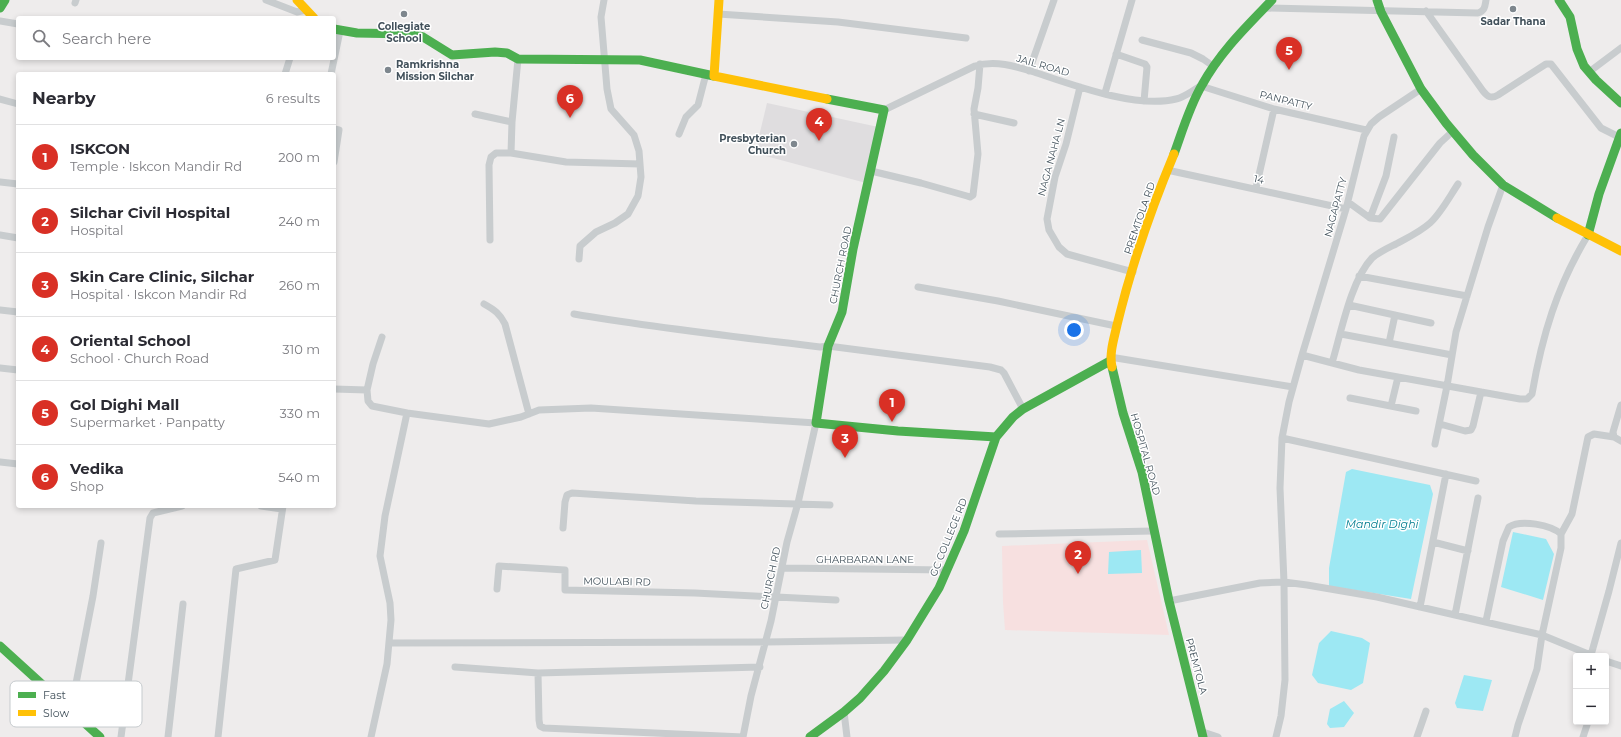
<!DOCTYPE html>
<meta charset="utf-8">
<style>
:root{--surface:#fff;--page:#f7f7f7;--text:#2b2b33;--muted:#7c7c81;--line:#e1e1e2;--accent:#d93025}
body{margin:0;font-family:Montserrat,sans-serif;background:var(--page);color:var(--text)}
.controls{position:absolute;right:12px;bottom:12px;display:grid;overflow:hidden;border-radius:4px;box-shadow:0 2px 6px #0003}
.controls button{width:36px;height:36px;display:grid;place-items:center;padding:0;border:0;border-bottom:1px solid var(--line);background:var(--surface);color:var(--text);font:20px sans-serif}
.you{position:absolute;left:1074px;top:330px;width:14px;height:14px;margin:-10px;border:3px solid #fff;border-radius:50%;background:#1a73e8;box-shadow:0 0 0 6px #1a73e833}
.badge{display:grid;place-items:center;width:26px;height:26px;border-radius:50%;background:var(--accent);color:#fff;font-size:13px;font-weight:700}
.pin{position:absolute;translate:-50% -33px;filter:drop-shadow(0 1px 2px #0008)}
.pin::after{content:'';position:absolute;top:21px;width:14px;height:12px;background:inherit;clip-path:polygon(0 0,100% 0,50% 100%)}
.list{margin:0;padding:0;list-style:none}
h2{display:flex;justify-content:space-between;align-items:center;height:52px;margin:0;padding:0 16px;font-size:17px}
h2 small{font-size:13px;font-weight:400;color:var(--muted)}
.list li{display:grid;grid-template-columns:26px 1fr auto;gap:12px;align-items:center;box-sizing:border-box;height:64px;padding:0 16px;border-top:1px solid var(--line)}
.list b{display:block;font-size:15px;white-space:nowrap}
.list p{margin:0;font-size:13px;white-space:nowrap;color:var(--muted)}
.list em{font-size:13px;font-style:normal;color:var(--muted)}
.icon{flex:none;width:22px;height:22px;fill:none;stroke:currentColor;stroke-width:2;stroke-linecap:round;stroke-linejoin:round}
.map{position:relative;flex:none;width:1621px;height:737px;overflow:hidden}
.search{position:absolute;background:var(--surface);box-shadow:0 2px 6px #0003;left:16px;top:16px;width:320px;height:44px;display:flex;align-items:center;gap:10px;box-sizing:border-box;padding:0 14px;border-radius:4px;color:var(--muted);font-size:15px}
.panel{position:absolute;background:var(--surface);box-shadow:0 2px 6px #0003;left:16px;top:72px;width:320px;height:436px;border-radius:4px}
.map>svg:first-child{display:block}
.education{fill:#dfdddf}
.medical{fill:#f7e0e0}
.water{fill:#9de8f3}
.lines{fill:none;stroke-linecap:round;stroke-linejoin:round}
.street{stroke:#c8ccce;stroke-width:7}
.fast{stroke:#4caf50;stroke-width:9}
.slow{stroke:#ffc107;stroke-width:9}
.poi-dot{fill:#7e878e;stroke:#fff;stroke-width:1.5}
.labels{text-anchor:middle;stroke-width:3;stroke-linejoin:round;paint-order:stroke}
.poi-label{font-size:10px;font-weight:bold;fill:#42515b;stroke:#fff}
.street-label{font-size:10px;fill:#42515b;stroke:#fff}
.water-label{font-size:11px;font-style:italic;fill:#037e90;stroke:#fff}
.key{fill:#fff;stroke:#c6cbce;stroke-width:1}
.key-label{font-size:11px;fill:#42515b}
</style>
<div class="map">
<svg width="1621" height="737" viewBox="0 0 1621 737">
<rect width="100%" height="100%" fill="#eeecec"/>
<path class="education" d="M 767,103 L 883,128 L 866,183 L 755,153 Z"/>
<path class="medical" d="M 1147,540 L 1169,635 L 1005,630 L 1003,602 L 1002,546 Z"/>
<path class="water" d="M 1352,469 L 1430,485 L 1433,494 L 1411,599 L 1329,586 L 1329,568 L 1346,472 Z
M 1513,532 L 1546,539 L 1554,554 L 1543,600 L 1501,587 Z
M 1141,550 L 1142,573 L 1108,574 L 1109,552 Z
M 1331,631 L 1362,638 L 1370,643 L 1363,683 L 1351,690 L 1318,683 L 1312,675 L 1319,643 Z
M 1464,675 L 1492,680 L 1483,711 L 1457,708 L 1455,703 Z
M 1344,701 L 1354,713 L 1344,727 L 1330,728 L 1327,724 L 1330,709 Z"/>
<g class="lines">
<path class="street" d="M 266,0 L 297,12 L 306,10
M 75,3 L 76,0
M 1265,8 L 1478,13 C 1485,11 1485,6 1486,0
M 1426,11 L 1483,91 C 1488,97 1491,99 1498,95 L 1546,64 L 1551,64 L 1601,128 L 1619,137
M 718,14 L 838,22 L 966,38
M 0,21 L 18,24
M 1142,40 L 1191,53 L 1203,59 L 1213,66
M 1116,54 L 1145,64 L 1147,67 L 1144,101
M 1029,71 L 1054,0
M 1589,72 L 1621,48
M 285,74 L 290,58
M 331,74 L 340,31
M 1080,87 L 1066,144 L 1055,177 L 1047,219 L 1049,230 L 1059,247 L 1067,254 L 1133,272
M 1105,93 L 1132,0
M 0,99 L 18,104
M 884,110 L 975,66 C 995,60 1015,66 1034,72 C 1073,85 1137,109 1176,99 C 1185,97 1193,90 1201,86 L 1274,109 L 1366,130
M 475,114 L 512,122
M 974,114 L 1014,123
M 334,129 L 339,130 L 334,162
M 679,134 L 686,117 L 698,105 L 706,74
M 511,153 L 566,162 L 640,164
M 1167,170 L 1346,209
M 871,171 L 921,183 L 967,196 L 970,197 L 973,195 L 978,154 L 974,109 L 978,88 L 980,64
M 0,182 L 18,184
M 1256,188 L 1274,109
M 1348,202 L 1370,218 L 1380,219 L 1440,143 L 1452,132
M 1370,218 L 1386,176 L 1394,137
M 0,235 L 18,238
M 490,240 L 489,165 L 491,157 L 496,153 L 511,153 L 512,122 L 518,59
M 579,259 L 580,246 L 596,232 L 615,223 L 628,214 L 638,196 L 641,177 L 639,151 L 634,135 L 611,109 L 607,89 L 601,17 L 604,0
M 1359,276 L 1467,296
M 918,287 L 998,301 L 1116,326
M 484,304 C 495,310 500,314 505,324 L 529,414
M 1349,305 L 1431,323
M 0,310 L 18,312
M 574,314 C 655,328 738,337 820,347 L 828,346 L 990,367 L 1001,370 L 1004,373 L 1023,409
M 1341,334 L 1452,355
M 1389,343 L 1395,315
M 1302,355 L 1359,370 L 1520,399 L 1527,399 L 1532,394 C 1542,336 1557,286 1588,235
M 1110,357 L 1293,387
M 1332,363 C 1341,333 1351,280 1372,258 C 1379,252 1388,248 1396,244 C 1407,238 1420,232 1430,223 C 1441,213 1450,196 1458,184
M 0,368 L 18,370
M 334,389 L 367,390 L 368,401 L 372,406 L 407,413
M 367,390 L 373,364 L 382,337
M 1350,398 L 1416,411
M 1621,405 L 1613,432 L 1614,437 L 1621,441
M 1391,406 L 1398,377
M 1440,424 L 1465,431 L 1471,430 L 1473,426 L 1481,392
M 1282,438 L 1476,481
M 1435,444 L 1447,386 L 1456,332 L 1488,227 L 1503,185
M 0,462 L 18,464
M 261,506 L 282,509
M 563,528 L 565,502 L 567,495 L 572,493 L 696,501 L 830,505
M 999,534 L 1153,531
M 1561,534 L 1572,514 L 1588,437 L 1594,434 L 1614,437
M 1433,542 L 1468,551
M 782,568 L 947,570
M 497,589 L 499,566 L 565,570 L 565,590 L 695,593 L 836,600
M 1169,601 L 1260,583 L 1284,582 L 1307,585 L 1377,597 L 1542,635 L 1593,656
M 1420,607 L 1446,474
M 1455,615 L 1478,498
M 1486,621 L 1503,541 L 1509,527 C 1521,519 1551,525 1561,534 L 1561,548 L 1542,635 L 1537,669 L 1518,725 L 1515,737
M 389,643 L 766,642 L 907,640
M 1591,655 L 1609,591 L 1621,543
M 1606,661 L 1621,666
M 455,667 L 538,673 L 760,667
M 538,673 L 539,720 L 540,726 L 544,728 L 743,737
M 844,712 L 847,737
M 75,714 L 72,704 L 93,596 L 101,543
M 1203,732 L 1218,737
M 121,737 L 150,518 L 153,513 L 182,506
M 168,737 L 183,604
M 218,737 L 236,569 L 275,560 L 283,506
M 371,737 L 387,664 L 391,620 L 390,603 L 380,556 L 385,516 L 407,413 L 489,424 L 521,417 L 539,410 L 591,408 L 816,423 L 798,503 L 787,542 L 771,621 L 751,696 L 743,737
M 1276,737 L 1281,716 L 1285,680 L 1284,582 L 1280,488 L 1282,438 L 1289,402 L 1302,355 L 1346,209 L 1364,136 L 1371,124 L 1379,117 L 1421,89
M 1417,737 L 1426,711
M 1583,737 L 1588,722"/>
<path class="fast" d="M 1377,0 L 1381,12 L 1421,89 L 1446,123 L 1473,155 L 1503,185 L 1557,218
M 1559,0 L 1570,17 L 1577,49 L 1584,66 L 1596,80 L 1621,103
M 0,8 L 5,0
M 334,29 L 357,33 L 410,34 L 423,37 L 452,55 L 495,52 L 507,53 L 518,59 L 640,60 L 714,76
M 827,99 L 884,110 L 853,249 L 842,312 L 828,346 L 816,423 L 898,431 L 996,437
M 1174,154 C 1182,132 1190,105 1202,85 C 1220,52 1246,27 1272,0
M 1588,235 L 1599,194 L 1621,133
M 1112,367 L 1123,413 L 1142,472 L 1169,601 L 1203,737
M 0,646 L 100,737
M 810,737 L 844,712 L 860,698 L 884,671 L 907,640 L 939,588 L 964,531 L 996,437 L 1013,417 L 1023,409 L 1110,361"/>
<path class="slow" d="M 297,0 L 314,18
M 719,0 L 714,76 L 827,99
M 1557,218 L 1621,251
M 1112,367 C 1109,353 1114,339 1117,325 C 1131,267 1151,209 1174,154"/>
</g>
<g class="poi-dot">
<circle cx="1513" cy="9" r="4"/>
<circle cx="404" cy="14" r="4"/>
<circle cx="388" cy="70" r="4"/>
<circle cx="794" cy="144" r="4"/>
</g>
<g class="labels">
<g class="poi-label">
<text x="1513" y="25">Sadar Thana</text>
<text x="404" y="30">Collegiate<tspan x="404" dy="12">School</tspan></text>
<text x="396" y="68" text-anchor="start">Ramkrishna<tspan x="396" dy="12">Mission Silchar</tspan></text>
<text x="786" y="142" text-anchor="end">Presbyterian<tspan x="786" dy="12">Church</tspan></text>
</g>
<g class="street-label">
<text transform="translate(1043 65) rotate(16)" y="4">JAIL ROAD</text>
<text transform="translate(1286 100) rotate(14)" y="4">PANPATTY</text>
<text transform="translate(1051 157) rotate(-75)" y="4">NAGA NAHA LN</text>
<text transform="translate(1259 179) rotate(12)" y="4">14</text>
<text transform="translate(1335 207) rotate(-75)" y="4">NAGAPATTY</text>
<text transform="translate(1139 218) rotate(-71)" y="4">PREMTOLA RD</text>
<text transform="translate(840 265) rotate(-79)" y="4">CHURCH ROAD</text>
<text transform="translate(1146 454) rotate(74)" y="4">HOSPITAL ROAD</text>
<text transform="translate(948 537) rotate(-68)" y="4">GC COLLEGE RD</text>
<text x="865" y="563">GHARBARAN LANE</text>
<text transform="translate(770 578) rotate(-78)" y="4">CHURCH RD</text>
<text transform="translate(617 581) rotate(1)" y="4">MOULABI RD</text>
<text transform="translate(1197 666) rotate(75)" y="4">PREMTOLA</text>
</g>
<g class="water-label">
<text x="1382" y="528">Mandir Dighi</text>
</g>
</g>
<rect x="10" y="681" width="132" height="46" rx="6" class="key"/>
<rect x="18" y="692" width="18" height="6" fill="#4caf50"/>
<rect x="18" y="710" width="18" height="6" fill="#ffc107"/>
<g class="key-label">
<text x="43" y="699">Fast</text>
<text x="43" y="717">Slow</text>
</g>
</svg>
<div class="controls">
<button>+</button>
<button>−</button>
</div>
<div class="you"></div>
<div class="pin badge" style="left:892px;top:422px">1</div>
<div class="pin badge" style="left:1078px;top:574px">2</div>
<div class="pin badge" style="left:845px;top:458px">3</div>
<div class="pin badge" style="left:819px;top:141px">4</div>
<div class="pin badge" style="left:1289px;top:70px">5</div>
<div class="pin badge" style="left:570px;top:118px">6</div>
<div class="search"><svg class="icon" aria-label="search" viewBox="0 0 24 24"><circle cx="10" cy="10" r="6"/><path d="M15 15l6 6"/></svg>Search here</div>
<section class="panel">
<h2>Nearby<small>6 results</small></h2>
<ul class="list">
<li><span class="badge">1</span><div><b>ISKCON</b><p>Temple · Iskcon Mandir Rd</p></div><em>200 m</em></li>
<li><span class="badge">2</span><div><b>Silchar Civil Hospital</b><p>Hospital</p></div><em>240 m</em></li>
<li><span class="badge">3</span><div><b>Skin Care Clinic, Silchar</b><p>Hospital · Iskcon Mandir Rd</p></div><em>260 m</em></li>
<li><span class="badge">4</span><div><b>Oriental School</b><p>School · Church Road</p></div><em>310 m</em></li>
<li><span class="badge">5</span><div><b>Gol Dighi Mall</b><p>Supermarket · Panpatty</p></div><em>330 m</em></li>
<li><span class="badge">6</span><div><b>Vedika</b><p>Shop</p></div><em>540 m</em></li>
</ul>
</section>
</div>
